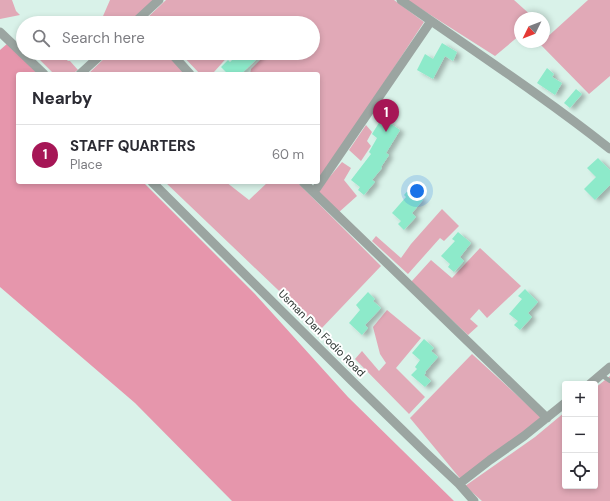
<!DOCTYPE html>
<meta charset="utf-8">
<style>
:root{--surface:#fff;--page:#f7f7f7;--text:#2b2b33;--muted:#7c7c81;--line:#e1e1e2;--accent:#a61656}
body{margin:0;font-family:"DM Sans",sans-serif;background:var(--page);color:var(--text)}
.controls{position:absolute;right:12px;bottom:12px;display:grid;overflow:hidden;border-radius:4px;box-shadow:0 2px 6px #0003}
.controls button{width:36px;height:36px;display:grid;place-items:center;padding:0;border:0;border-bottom:1px solid var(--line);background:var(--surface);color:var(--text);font:20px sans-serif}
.compass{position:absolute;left:514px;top:12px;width:36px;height:36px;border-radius:50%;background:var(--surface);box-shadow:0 2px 6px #0003;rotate:227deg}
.you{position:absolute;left:417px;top:191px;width:14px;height:14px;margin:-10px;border:3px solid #fff;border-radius:50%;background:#1a73e8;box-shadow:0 0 0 6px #1a73e833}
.badge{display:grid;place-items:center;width:26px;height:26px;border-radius:50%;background:var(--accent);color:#fff;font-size:13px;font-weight:700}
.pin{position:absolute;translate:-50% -33px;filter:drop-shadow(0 1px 2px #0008)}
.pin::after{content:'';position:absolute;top:21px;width:14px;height:12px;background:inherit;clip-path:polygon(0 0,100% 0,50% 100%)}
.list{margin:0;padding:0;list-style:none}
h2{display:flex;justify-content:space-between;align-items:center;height:52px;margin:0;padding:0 16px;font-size:17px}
h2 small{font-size:13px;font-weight:400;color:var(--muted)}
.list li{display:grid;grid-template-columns:26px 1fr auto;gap:12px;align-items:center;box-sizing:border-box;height:60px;padding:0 16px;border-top:1px solid var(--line)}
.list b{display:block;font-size:15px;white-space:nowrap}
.list p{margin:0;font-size:13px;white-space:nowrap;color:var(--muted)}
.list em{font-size:13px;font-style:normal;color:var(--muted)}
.icon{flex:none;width:22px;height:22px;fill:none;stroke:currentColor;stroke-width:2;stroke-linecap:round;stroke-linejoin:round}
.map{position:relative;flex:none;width:610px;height:501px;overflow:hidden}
.search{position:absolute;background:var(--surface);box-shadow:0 2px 6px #0003;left:16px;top:16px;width:304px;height:44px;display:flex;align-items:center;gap:10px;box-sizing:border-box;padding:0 14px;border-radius:22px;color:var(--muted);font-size:15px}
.panel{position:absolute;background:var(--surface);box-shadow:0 2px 6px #0003;left:16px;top:72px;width:304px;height:112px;border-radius:4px}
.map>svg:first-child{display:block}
.green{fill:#e1a9b7}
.forest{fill:#e696ac}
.building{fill:#8deaca;filter:url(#shadow)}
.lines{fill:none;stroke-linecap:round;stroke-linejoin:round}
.service{stroke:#9ba5a1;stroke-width:4.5}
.minor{stroke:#9ba5a1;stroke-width:9}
.labels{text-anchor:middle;stroke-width:4;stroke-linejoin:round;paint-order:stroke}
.street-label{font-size:11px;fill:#2c3632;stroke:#fff}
</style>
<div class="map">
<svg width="610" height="501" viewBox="0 0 610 501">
<defs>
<filter id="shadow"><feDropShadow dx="4.5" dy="2.5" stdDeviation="2" flood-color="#0004"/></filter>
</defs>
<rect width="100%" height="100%" fill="#d9f2e9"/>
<path class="green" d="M 0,0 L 12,0 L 16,11 L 20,15 L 0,19 Z
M 110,0 L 154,0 L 129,23 L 100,23 Z
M 166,0 L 394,0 L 424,22 L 361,118 L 318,179 L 318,74 L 250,74 L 251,69 L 267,53 L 313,53 L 313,23 L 151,23 L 146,19 Z
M 407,0 L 514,0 L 534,18 L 520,18 L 520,35 L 495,56 Z
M 588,0 L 610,0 L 610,76 L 589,94 L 540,44 L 542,42 L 544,42 L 544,40 Z
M 33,53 L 59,53 L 68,61 L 70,61 L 78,70 L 72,74 L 54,74 Z
M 110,53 L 165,53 L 186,74 L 88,74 Z
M 180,53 L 231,53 L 214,72 L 216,74 L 200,74 Z
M 366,125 L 372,132 L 367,141 L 371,146 L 361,161 L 349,150 Z
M 342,162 L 351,168 L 344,180 L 357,196 L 338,213 L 317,192 Z
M 165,182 L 226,182 L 249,200 L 268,182 L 297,182 L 381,266 L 320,330 Z
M 442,209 L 459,226 L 444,241 L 440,238 L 408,274 L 372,241 L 376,236 L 401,258 L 411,244 Z
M 480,248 L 521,286 L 487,318 L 479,309 L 470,319 L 478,326 L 468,335 L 411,282 L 431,260 L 452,278 Z
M 387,310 L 421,338 L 396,368 L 425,397 L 409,414 L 355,359 L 362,351 L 379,371 L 386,363 L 380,354 L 373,327 Z
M 472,354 L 544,420 L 463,482 L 410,418 Z
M 610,376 L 610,501 L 482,501 L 465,486 L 535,437 L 565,412 L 565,486 L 595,486 L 595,388 Z"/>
<path class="forest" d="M 8,43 L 38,74 L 18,74 L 18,182 L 143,182 L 255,294 L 348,397 L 454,501 L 232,501 L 135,403 L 0,287 L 0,50 Z"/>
<path class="building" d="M 442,43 L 457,52 L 453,61 L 445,56 L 433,79 L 417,70 L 425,54 L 433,59 Z
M 239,53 L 263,53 L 241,74 L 228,74 L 221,67 L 228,60 L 230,62 Z
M 547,68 L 554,74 L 552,77 L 562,83 L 555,95 L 537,83 Z
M 576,89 L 582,94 L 570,108 L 564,103 Z
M 382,118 L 400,130 L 386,153 L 389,155 L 381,167 L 382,168 L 372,180 L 375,182 L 364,195 L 358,190 L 360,187 L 351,180 L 371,154 L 369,152 L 377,138 L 372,134 Z
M 598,158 L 610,170 L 610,185 L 595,200 L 584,189 L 596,177 L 587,168 Z
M 410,188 L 423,200 L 412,213 L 416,217 L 404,230 L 398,224 L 401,221 L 392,213 L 406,197 L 404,195 Z
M 458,232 L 471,243 L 460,257 L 464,261 L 454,272 L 448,267 L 450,264 L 441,256 L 455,241 L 452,239 Z
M 525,289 L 538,302 L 528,313 L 532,317 L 520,330 L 514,325 L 518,321 L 509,314 L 522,299 L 518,296 Z
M 368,292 L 375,299 L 373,301 L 381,308 L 365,325 L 368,328 L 362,335 L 349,323 L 360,310 L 356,305 Z
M 424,339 L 434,348 L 431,351 L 438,357 L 425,372 L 426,373 L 424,375 L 431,381 L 425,387 L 411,375 L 417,369 L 415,367 L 420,360 L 412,353 Z"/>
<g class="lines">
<path class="service" d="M 601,375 L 610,381"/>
<path class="minor" d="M 401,0 C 471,49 543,96 610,149
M 134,23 L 159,0
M 0,32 L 44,74
M 171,53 L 190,74
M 80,74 L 103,53
M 152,182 L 352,381 L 426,453 L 459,484 L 474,501
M 303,182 L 547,418
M 314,192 L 431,21
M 590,384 L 610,367
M 459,484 L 490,460 L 524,436 L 565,403"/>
</g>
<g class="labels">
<g class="street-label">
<text transform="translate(322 333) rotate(45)" y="4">Usman Dan Fodio Road</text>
</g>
</g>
</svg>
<div class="controls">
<button>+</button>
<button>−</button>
<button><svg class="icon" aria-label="locate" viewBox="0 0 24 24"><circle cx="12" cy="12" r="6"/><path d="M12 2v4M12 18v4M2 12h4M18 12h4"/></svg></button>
</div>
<svg class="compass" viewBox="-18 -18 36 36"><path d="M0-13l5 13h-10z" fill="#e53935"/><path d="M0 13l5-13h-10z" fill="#7c7c81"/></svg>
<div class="you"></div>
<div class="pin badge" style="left:386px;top:132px">1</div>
<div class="search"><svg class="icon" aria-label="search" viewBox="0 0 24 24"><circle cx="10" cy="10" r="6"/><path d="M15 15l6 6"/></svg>Search here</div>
<section class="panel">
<h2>Nearby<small></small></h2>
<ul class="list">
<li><span class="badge">1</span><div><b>STAFF QUARTERS</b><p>Place</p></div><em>60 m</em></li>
</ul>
</section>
</div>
